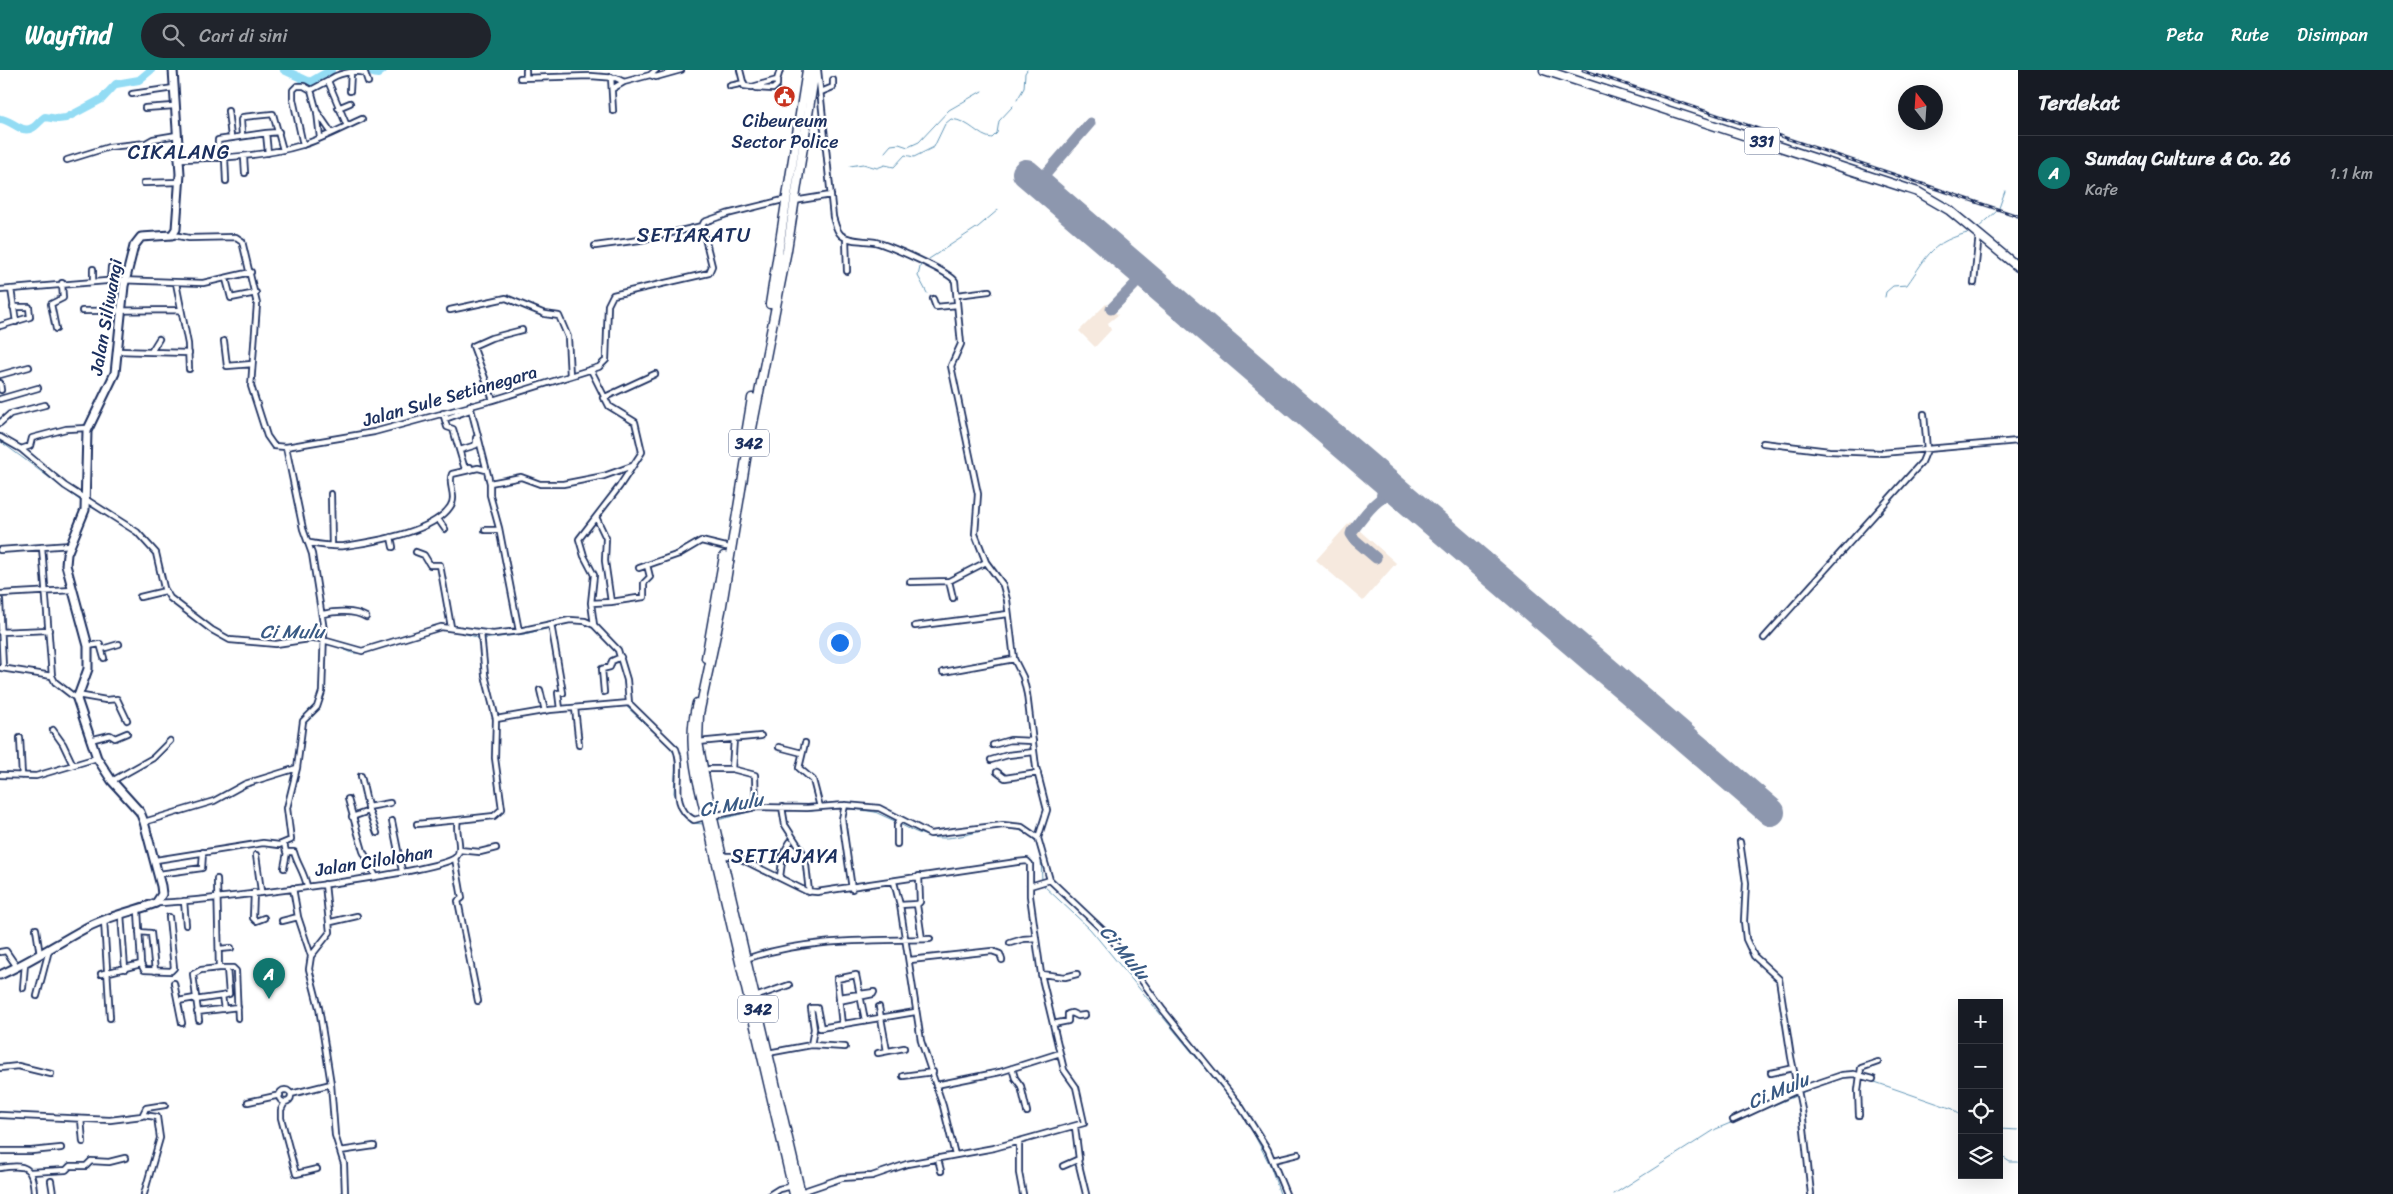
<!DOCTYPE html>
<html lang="id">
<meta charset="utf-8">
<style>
:root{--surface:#171b24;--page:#20242c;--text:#f1f3f6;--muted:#9ea1a6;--line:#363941;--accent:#0f766e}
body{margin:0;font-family:Sriracha,sans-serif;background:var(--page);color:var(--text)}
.controls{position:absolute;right:15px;bottom:15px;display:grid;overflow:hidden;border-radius:0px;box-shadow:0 5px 20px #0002}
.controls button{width:45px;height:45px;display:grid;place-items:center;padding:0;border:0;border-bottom:1px solid var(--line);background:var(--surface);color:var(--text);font:25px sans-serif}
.compass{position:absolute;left:1898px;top:15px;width:45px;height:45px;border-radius:50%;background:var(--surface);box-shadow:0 5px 20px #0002;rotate:343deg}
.you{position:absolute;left:839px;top:572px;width:18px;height:18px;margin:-12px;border:4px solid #fff;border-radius:50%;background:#1a73e8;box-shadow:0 0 0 8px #1a73e833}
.badge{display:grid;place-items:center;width:32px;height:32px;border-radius:50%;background:var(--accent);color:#fff;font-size:16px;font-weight:700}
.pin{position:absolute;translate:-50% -41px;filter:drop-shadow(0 1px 2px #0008)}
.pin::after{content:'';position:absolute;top:26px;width:18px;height:15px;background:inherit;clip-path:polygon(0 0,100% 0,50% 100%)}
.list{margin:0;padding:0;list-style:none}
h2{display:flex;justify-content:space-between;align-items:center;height:65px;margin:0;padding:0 20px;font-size:21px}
h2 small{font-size:16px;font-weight:400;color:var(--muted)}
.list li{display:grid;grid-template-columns:32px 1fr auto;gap:15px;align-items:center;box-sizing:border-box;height:75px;padding:0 20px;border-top:1px solid var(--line)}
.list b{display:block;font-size:19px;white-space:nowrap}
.list p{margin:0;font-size:16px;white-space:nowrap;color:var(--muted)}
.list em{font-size:16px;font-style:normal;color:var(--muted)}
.icon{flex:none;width:28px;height:28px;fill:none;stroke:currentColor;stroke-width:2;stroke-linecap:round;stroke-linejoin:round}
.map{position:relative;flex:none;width:2018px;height:1124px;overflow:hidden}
header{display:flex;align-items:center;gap:30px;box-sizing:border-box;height:70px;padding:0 25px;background:var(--accent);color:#fff}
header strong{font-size:24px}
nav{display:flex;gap:28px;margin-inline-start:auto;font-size:18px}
.search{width:350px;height:45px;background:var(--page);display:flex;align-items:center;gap:12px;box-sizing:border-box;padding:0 18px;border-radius:28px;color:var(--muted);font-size:19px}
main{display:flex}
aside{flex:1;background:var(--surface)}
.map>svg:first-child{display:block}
.built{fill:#f6e9de}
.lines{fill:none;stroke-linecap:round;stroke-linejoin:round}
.stream{stroke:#6397b8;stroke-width:1}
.river{stroke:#93dcf4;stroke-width:8}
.taxiway{stroke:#8d97ae;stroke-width:11}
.runway{stroke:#8d97ae;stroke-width:28}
.street-casing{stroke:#1b2f5e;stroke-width:8}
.secondary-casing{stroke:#1b2f5e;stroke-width:11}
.primary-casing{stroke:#1b2f5e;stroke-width:11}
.street{stroke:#fff;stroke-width:4.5}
.secondary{stroke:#fff;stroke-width:7}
.primary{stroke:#fff;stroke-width:8}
.rail-casing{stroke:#1b2f5e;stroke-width:3}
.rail{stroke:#fff;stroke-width:1;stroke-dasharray:4;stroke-linecap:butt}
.labels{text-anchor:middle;stroke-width:4.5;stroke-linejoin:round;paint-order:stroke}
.shield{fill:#fff;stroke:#5f6d8e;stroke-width:1}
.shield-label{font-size:16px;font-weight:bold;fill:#1b2f5e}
.poi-label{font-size:18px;fill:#1b2f5e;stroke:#fff}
.street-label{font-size:18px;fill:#1b2f5e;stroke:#fff}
.water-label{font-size:19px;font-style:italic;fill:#395a84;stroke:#fff}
.quarter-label{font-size:20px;letter-spacing:1px;fill:#1b2f5e;stroke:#fff}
</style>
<header>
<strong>Wayfind</strong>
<div class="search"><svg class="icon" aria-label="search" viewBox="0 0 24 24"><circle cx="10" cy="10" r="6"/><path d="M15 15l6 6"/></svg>Cari di sini</div>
<nav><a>Peta</a><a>Rute</a><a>Disimpan</a></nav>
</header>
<main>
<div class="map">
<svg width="2018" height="1124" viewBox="0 0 2018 1124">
<rect width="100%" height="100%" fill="#fff"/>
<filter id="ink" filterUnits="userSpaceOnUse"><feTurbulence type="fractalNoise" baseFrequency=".02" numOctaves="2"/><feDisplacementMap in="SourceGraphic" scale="10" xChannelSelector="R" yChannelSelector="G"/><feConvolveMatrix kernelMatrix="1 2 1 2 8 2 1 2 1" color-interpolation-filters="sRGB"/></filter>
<g filter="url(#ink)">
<path class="built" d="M 1106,234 L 1118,245 L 1108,253 L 1111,260 L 1095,277 L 1079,261 Z
M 1350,452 L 1396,493 L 1363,531 L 1316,490 Z"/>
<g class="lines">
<path class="stream" d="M 1017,30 L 1024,18 L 1025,3 L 1027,0
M 885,82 L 891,75 L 899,74 L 908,77 L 919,72 L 949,40 L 982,21
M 850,96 L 863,94 L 877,98 L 885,95 L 894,97 L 905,85 L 914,87 L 934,77 L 945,54 L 951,49 C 971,51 978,67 992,68 L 997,63 L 999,51 L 1013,36
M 1999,138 L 2005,121
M 1978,158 L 1997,141
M 929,189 L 978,157 L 998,140
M 921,193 L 918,206 L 927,223
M 1885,227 L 1886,222 L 1893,216 L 1907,215 C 1929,184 1931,172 1971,162
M 0,371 L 82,432
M 87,435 L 101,442
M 158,502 L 161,520
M 186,543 C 215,567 224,573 263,575
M 581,553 L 591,557 L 606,570
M 554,557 L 572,552
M 435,561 L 443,559
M 457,561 L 479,568
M 483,569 L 525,564 L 550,558
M 610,575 L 617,584
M 337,576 L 352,583 L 364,583
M 623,604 L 627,637 L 669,676 L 675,685
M 676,688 L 674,723 L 683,742
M 846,738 L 875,742 L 897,752
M 784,740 L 812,741 L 830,738
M 685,746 L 691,753 L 704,754
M 718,750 L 760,739
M 900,754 C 940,777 953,767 994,758
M 1015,758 L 1031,766 L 1038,774
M 1041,786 L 1042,811
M 1043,815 L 1090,859 L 1244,1045
M 1872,1011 L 1953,1039 L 1962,1047
M 1801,1023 L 1832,1010
M 1247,1051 L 1270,1095 L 1280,1124
M 1999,1059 L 2018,1060
M 1999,1085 L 2010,1092 L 2018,1092
M 1614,1124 L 1716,1059 L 1798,1025"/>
<path class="river" d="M 284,0 L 310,12 L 331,0
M 371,0 L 373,3 L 378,4 L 383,0
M 0,49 C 11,49 21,64 32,58 C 37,56 40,50 45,47 L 58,49 L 66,48 L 102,29 L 116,14 L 139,10 L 151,0"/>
<path class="taxiway" d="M 1038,113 L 1090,53
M 1111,239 L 1144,205
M 1379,406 L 1383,419 L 1381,428
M 1376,488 L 1355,470 L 1351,464 L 1352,461 C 1365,446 1380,418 1402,426"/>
<path class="runway" d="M 1026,103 L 1771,742"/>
<defs>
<path id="street" d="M 740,0 L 744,16 L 752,17 L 777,10 L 780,0
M 818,0 L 833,147 C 835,153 836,160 841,165 C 850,172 865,170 875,172 C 888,175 950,202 955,211 L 961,274 L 951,296 L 978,424 L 975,464 L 986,492 L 1003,515 L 1007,530 L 1014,589 L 1023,607 L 1027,624 L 1036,697 L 1047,740 L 1038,768 L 1050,810 L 1110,867 L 1163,940 L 1239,1034 L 1268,1080 L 1286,1124
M 650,5 L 656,7 L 681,0
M 611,7 L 613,41
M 520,8 L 591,6 L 616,8 L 624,12 L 650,5 L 656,0
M 526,8 L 526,0
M 328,11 C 337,3 354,0 365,3 L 368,12
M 730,16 L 744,13
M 756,18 L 773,19 L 777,15 L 777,10
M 612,19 L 624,12
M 311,20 L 317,42 L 320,68
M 350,21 L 351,2
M 821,22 L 833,17 L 833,10
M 132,24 L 174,18
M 145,38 L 174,36
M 338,38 L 350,33
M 228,41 L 231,67
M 318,43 L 331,62
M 266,63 L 279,62
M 242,65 L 241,50 L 243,47 L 273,44 L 283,80
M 303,75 L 293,29 L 293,20 L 297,16 L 304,16 L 311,20 L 328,11 L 347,56
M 244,87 L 245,103
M 218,88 L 218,70 L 266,63 L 268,83
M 225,88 L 226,111
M 179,89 C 220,88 262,87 302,75 C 322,69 342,58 362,49
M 67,90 L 109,77 L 146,73 L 153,69 L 177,65
M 144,113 L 180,112
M 794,131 L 831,125
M 173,165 L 189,168 L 236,167 L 242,171 L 257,234 L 251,316 L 267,366 L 274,376 L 286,377 L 374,362 L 493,330 L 599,297 L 606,290 L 608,235 L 613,225 L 709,203 L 712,196 L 702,156 L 704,152 L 727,144 L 787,129
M 846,168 L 847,201
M 595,176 L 640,170 L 702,156
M 93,199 L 93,211
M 226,209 L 231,228 L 256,223
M 110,211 L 111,197
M 176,213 L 188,274 L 189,299
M 1974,213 L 1979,164
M 11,219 L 16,252
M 0,220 L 118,210 L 203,213 L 251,202
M 957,225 L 989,221
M 933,229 L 936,237 L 957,235
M 450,240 L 506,228 L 545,244 L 559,246 L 568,267 L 570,306
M 82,241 L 181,240
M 0,256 L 30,247 L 29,237 L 13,237
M 56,259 L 51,234 L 63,228 L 62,213
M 224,271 L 227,296 L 252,294
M 118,281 L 151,282 L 159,269
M 151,282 L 189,283
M 591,300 L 609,336 L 635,352 L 642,382 L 619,417 L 579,469 L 584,486 L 594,505 L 591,533 L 594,555
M 0,305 L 29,297
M 0,313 L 1,320
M 603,328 L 655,304
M 0,329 L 38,318
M 493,330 L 473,276 L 491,268 L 522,260
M 470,335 L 490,413
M 443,343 L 447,357 L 453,359 L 464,396 L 465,398 L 470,397
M 445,349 L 470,340
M 0,353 L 10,344 L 45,335
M 0,367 L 21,379 L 65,416 L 137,462 L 156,483 L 164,518 L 170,528 L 212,560 L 230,570 L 276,574 L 316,568 L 362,581 L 441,557 L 493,564 L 519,561 L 570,550 L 585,551 L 594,555 L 618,580 L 627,610 L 629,633 L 676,679 C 686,702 666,734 694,750 L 705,747
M 1763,373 L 1829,381 L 1882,383 L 2018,371
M 21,379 L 30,376 L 32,368 L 66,359 L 88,358
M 460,380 L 476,375 L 476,368
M 331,424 L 332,476
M 596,447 L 606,468 L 605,491 L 611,532
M 438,449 L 445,459
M 485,460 L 499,460
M 391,467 L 393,477
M 310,473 C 321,475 332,477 344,476 C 373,472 433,462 450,437 C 458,426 447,414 452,404 L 478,398 L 486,400
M 42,477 L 52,606 L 55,612 L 77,629
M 0,480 L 71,475
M 416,482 L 424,485 L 430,495 L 440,495 L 451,557
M 639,498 L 679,484 L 701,471 L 726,477
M 949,511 L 953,528
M 910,512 L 949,511 L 986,492
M 0,524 L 73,520
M 140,527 L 165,521
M 0,530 L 3,597
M 591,533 L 611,532 L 644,527 L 644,513 L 650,507 L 647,495
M 323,544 C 336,541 354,540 366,547
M 551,554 L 563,623 L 558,623 L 560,639
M 915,556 L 1008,544
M 519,561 L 499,458 L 490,425 L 490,413 L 521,407 L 540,414 L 563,414 L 604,406 L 632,396
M 0,562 L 49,560
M 1764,568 L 1922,392 L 1927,380 L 1924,344
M 88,576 L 100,574 L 104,588
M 102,579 L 119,574
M 1,598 L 52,606
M 943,602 L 1014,589
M 540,620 L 545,641
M 604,622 L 602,599 L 610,597 L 612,591 L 621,587
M 77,625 L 106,630 L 117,629 L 127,650
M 575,638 L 579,675
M 496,649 L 549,640 L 629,633
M 53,660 L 63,674 L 73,695
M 20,668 L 22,706
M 734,669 L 732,699 L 755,705 L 756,737
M 90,670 L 110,665 L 115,668 L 127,663
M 698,672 L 761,666
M 805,673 L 799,698 L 813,710 L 820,737
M 993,675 L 1010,670 L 1033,671
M 779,677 L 802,683
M 991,690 L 1008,685 L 1034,682
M 709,699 L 732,699
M 997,702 L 1005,708 L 1038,703
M 0,705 L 36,706 L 97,688
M 361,706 L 369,741
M 112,711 L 153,688 L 170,671
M 348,729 L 363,781 L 376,807
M 845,735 L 842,749 L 852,819
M 368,737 L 390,733
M 782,737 L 785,755 L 805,786 L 809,822
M 712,746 L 756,737 L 807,738 L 845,735 L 879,738 L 930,764 L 1003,755 L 1022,757 L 1038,768
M 352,747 L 369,741 L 377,763
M 392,751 L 402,801
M 144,752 L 214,731 L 245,714 L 297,698 L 303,651 L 317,637 L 322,622 L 324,560 L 312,484 L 303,459 L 286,377
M 417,754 L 458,750
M 1740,772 L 1746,813 L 1744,851 L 1746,869 L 1754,886 L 1779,909 L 1791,987 L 1802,1040 L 1811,1124
M 284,773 L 286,782 L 294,782 C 297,794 304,802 307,816
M 897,774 L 897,755 L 900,749
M 459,780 L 480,782 L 496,778
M 256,785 L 261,821
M 722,786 L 735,786 L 806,821 L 817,822 L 1017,792 L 1027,791 L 1030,794 L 1030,826 L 1041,904 L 1064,1000 L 1076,1017 L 1084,1053 L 994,1078 L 907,1094 L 872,1106 L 842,1108 L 801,1122
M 455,788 L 462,828 L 458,831 L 478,931
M 156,790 L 263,773 L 279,775 L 291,770 L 287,738 L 297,698
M 284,798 L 287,782
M 159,804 L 202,798 L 203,782
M 919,806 L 920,832 L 917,835 L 922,869
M 780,807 L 783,784 L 790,772
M 217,809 L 219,898 L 233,898 L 236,901 L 238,948
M 894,812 L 900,835 L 921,971 L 943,1036 L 955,1085
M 325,814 L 330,862 L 311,886 L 309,899 L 319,938 L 331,1014 L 335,1065 L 344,1094 L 345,1124
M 1030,816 L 1050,810
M 293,818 L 298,847 L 311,886
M 254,822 L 253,848 L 256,851 L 264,848
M 184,831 L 186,855
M 156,833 C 191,833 442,803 456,787 C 464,778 454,761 458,750 L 494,746 L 502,739 L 495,688 L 496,649 L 485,605 L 481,563
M 900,835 L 917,834
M 138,840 L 141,894 L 144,900 L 171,901 L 174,898 L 169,847
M 121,844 L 125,899
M 104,850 L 110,948
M 282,851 L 298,847
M 331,852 L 357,846
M 36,859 L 40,885
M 139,862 L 151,863 L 155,901
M 1010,873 L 1023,869 L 1036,868
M 219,879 L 231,878
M 0,882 L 6,881 L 17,897
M 746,889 C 806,868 868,871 930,869
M 910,890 L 992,881 L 1000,884 L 1002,890
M 101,904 L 141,894
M 1041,904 L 1065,907 L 1077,904
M 174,913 L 182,953
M 23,918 L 25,894
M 37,926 L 49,880
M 755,927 L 789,915
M 839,927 L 874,922 L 873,924 L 839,931
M 195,930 L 222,926
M 178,931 L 195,928
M 879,937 L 887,981
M 224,939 L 222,926 L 229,924 L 227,898
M 197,942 L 238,937
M 199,950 L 193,904 L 201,900 L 219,898
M 1053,954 L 1068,951 L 1068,944 L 1072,943 L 1078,946 L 1085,945
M 842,955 L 837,909 L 856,905 L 865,950
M 820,958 L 915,942
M 811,975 L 845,977
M 768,983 L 811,975 L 814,959 L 811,938 L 817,938 L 821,958
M 878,983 L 904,978
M 0,998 L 18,996 L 51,1004
M 1012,998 L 1015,1008 L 1021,1016 L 1027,1042
M 1771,1003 L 1793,998
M 903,1006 L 933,1002
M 936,1015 L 1000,1002 L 1060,983
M279 1026a6 6 0 1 1 12 0a6 6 0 1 1-12 0Z
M 291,1024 L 331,1014
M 248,1032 L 280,1025
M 285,1032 L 281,1040 L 281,1048 L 296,1104 L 317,1099
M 0,1045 L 110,1050 L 142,1046 L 146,1038 L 165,1035
M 143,1045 L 157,1047 L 160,1068 L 144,1124
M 1859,1045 L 1858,1020 L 1861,998 L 1878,992
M 81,1049 L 83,1072
M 1733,1050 L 1798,1020 L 1842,1005 L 1854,1004 L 1873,1009
M 1019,1071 L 1019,1103 L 1023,1124
M 0,1081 L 31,1081 L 61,1078
M 340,1081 L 374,1076
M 938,1089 L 941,1101
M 1273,1090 L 1298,1084
M 1078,1091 L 1086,1124
M 1063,1096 L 1079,1089 L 1075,1057
M 0,1098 C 26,1094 33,1096 34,1124
M 30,1102 L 66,1100 L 70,1096 L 86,1096 L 91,1091 L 109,1092 L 125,1088
M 51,1111 L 53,1124
M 771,1124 L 779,1119 L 793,1116"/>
<path id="secondary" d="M 0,905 C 30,892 56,874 84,859 C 107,846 132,842 156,833 L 162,824 L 161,816 L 144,752 L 140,742 L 112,711 L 97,688 L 77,629 L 88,599 L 88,576 L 66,495 L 67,484 L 85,440 L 87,361 L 115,303 L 124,216 L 134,176 L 141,167 L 172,165 L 176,159 L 180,104 L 173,0"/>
<path id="primary" d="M 1544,0 L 1918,122 L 1949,140 L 2018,197
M 770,234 L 807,0
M 746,364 L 752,328
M 706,588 L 724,486
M 697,633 C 690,659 692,682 697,708 L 794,1124
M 801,1124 L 711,740 L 698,672 L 699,644 L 721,541 L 746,389 L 787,180 L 815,0"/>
</defs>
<use href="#street" class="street-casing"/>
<use href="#secondary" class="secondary-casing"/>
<use href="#primary" class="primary-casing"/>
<use href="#street" class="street"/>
<use href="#secondary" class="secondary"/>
<use href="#primary" class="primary"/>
<defs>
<path id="rail" d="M 1583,0 L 2018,146"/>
</defs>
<use href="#rail" class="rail-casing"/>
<use href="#rail" class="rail"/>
</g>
</g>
<defs>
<symbol id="civic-disc" viewBox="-11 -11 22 22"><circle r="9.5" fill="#c8321e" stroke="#fff"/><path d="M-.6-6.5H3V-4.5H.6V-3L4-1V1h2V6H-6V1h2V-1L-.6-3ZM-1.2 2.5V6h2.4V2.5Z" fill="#fff"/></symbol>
</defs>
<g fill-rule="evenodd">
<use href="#civic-disc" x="772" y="14" width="25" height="25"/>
</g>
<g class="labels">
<g class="shield">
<rect x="1744.5" y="57.5" width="35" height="27" rx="4"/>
<rect x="729" y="359.5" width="40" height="27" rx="4"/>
<rect x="738" y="925.5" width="40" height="27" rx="4"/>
</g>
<g class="shield-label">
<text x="1762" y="77">331</text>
<text x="749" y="379">342</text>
<text x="758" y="945">342</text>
</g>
<g class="poi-label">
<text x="785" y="57">Cibeureum<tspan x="785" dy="21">Sector Police</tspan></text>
</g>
<g class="street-label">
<text transform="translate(106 247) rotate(-80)" y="6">Jalan Siliwangi</text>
<text transform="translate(450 326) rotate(-16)" y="6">Jalan Sule Setianegara</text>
<text transform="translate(374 791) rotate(-9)" y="6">Jalan Cilolohan</text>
</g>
<g class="water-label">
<text x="292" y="568">Ci Mulu</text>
<text transform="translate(731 734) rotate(-10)" y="7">Ci Mulu</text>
<text transform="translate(1125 882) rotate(50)" y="7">Ci Mulu</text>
<text transform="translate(1778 1020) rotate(-23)" y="7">Ci Mulu</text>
</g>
<g class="quarter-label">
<text x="179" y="89">CIKALANG</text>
<text x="694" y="172">SETIARATU</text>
<text x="785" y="793">SETIAJAYA</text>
</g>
</g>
</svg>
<div class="controls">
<button>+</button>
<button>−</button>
<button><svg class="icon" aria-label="locate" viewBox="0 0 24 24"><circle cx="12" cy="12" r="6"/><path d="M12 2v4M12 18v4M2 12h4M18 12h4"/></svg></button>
<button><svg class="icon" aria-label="layers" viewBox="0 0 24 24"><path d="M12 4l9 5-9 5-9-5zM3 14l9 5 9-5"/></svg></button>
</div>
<svg class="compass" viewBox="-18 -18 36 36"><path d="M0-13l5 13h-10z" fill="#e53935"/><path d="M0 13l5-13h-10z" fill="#9ea1a6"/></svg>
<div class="you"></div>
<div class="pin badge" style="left:269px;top:929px">A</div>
</div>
<aside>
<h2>Terdekat<small></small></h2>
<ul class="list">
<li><span class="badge">A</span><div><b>Sunday Culture &amp; Co. 26</b><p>Kafe</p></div><em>1.1 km</em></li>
</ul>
</aside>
</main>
